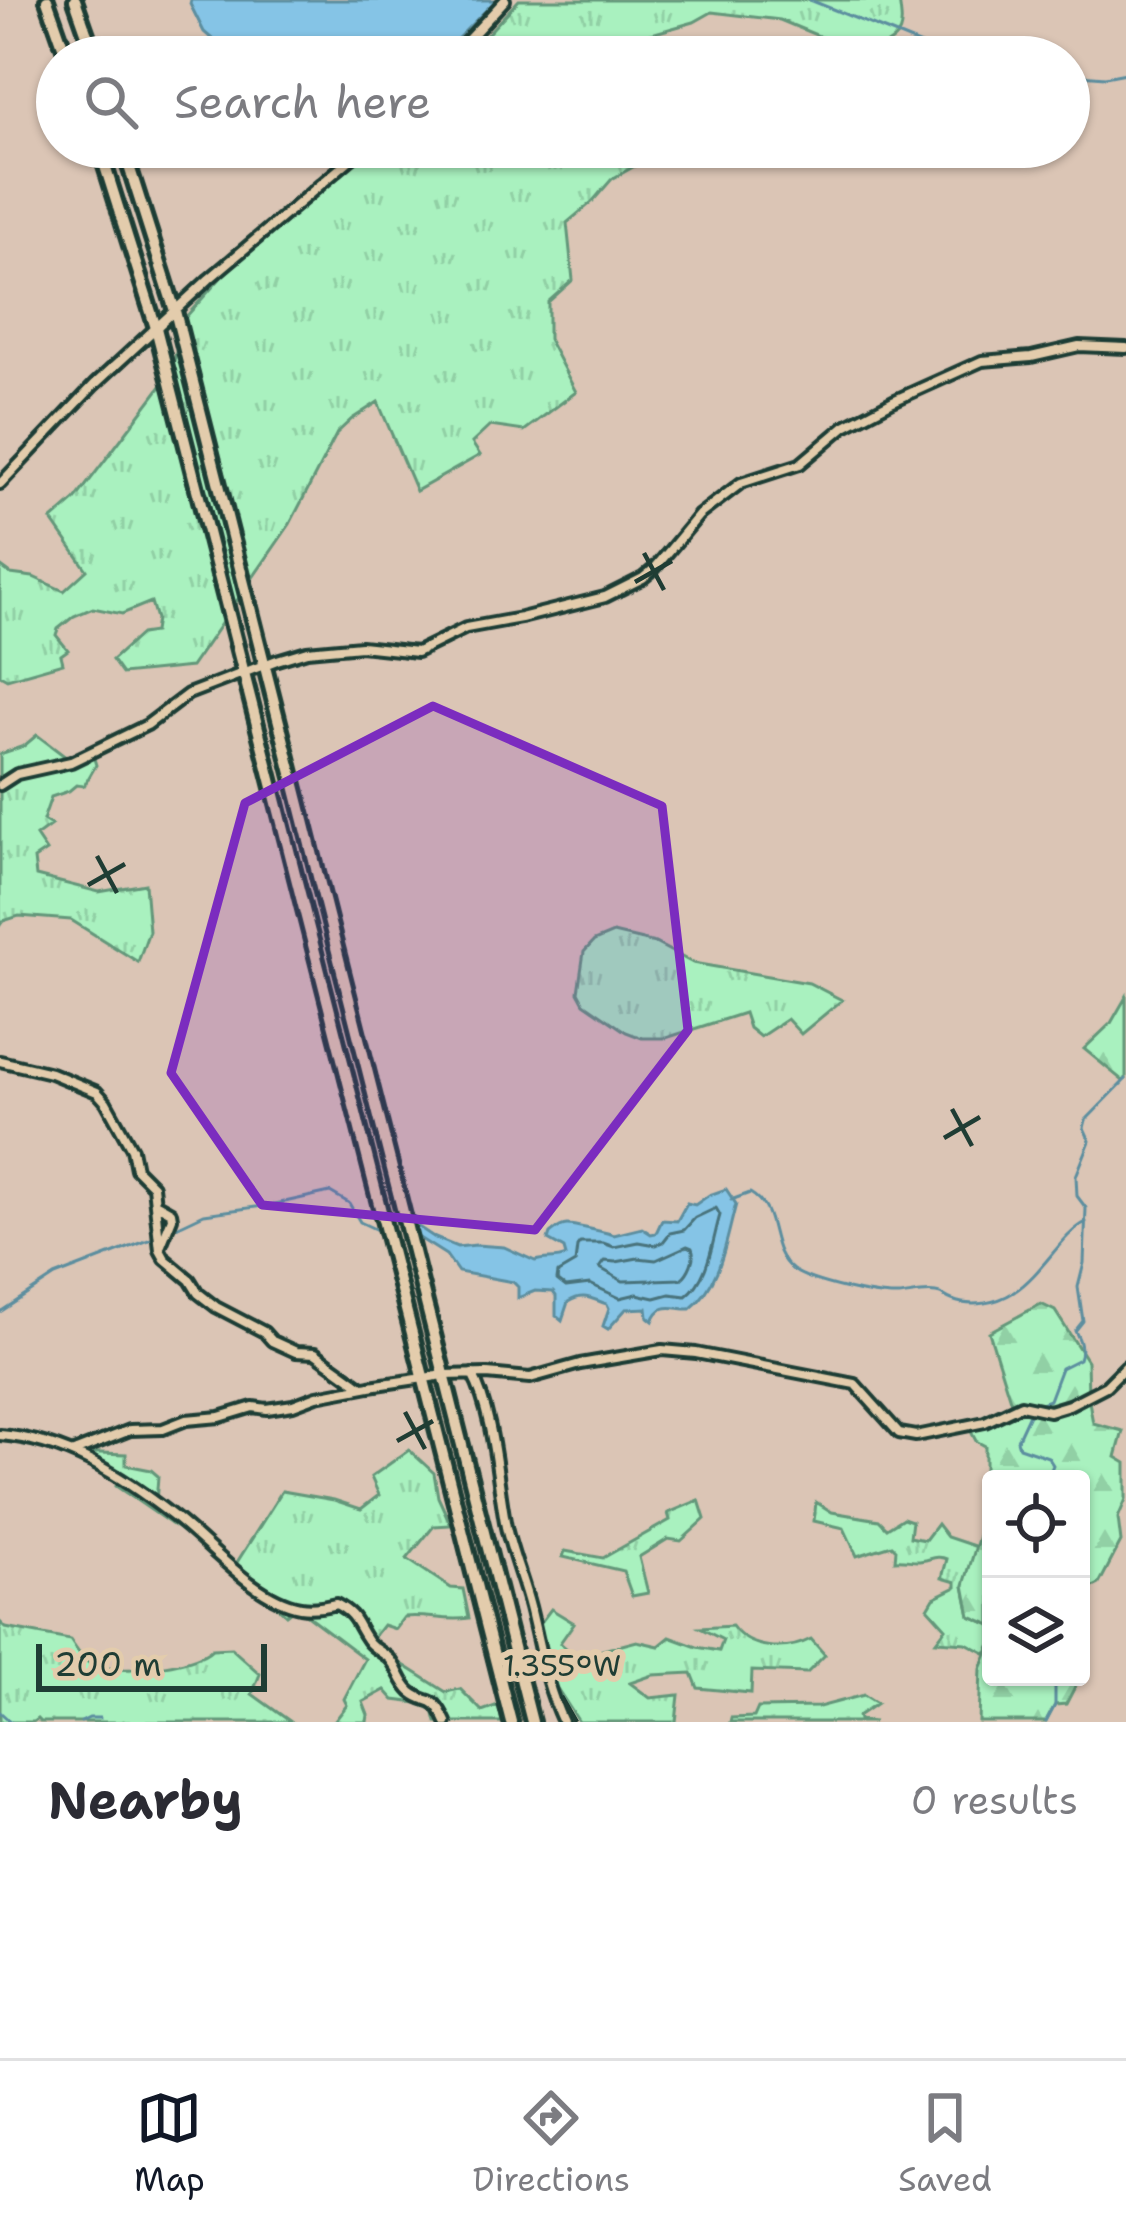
<!DOCTYPE html>
<meta charset="utf-8">
<style>
:root{--surface:#fff;--page:#f7f7f7;--text:#2b2b33;--muted:#7c7c81;--line:#e1e1e2;--accent:#111827}
body{margin:0;font-family:"Shantell Sans",sans-serif;background:var(--page);color:var(--text)}
.controls{position:absolute;right:36px;bottom:36px;display:grid;overflow:hidden;border-radius:12px;box-shadow:0 3px 9px #0004}
.controls button{width:108px;height:108px;display:grid;place-items:center;padding:0;border:0;border-bottom:3px solid var(--line);background:var(--surface);color:var(--text);font:60px sans-serif}
.scale{position:absolute;left:36px;bottom:30px;width:231px;box-sizing:border-box;padding-left:12px;border:6px solid #1f3d34;border-top:0;font-size:33px;line-height:42px;white-space:nowrap;color:#1f3d34;-webkit-text-stroke:9px #e3ccac;paint-order:stroke}
.list{margin:0;padding:0;list-style:none}
h2{display:flex;justify-content:space-between;align-items:center;height:156px;margin:0;padding:0 48px;font-size:51px}
h2 small{font-size:39px;font-weight:400;color:var(--muted)}
.icon{flex:none;width:66px;height:66px;fill:none;stroke:currentColor;stroke-width:2;stroke-linecap:round;stroke-linejoin:round}
.map{position:relative;flex:none;width:1126px;height:1722px;overflow:hidden}
.search{position:absolute;background:var(--surface);box-shadow:0 3px 9px #0004;left:36px;right:36px;top:36px;height:132px;display:flex;align-items:center;gap:30px;box-sizing:border-box;padding:0 42px;border-radius:66px;color:var(--muted);font-size:45px}
.sheet{height:336px;background:var(--surface)}
nav{display:flex;justify-content:space-around;align-items:center;box-sizing:border-box;height:168px;border-top:3px solid var(--line);background:var(--surface);font-size:33px;color:var(--muted)}
nav a{display:grid;justify-items:center;gap:6px}
nav .on{color:var(--accent)}
.map>svg:first-child{display:block}
.grass{fill:url(#grass-tufts);stroke:#64977a;stroke-width:3}
.forest{fill:url(#forest-firs);stroke:#64977a;stroke-width:3}
.water{fill:#85c4e6;stroke:#5c8e9f;stroke-width:3}
.lines{fill:none;stroke-linecap:round;stroke-linejoin:round}
.shore{stroke:#48737b;stroke-width:3}
.stream{stroke:#5c8e9f;stroke-width:3}
.minor-casing{stroke:#1f3d34;stroke-width:16}
.highway-casing{stroke:#1f3d34;stroke-width:20}
.minor{stroke:#e3ccac;stroke-width:8}
.highway{stroke:#e3ccac;stroke-width:10}
.marked{fill:#7b2cbf;fill-opacity:0.2;stroke:#7b2cbf;stroke-width:9;stroke-linejoin:round}
.ticks{fill:none;stroke:#1f3d34;stroke-width:4.5}
.ticks-label{font-size:30px;text-anchor:middle;fill:#1f3d34;stroke:#e3ccac;stroke-width:12;stroke-linejoin:round;paint-order:stroke}
</style>
<div class="map">
<svg width="1126" height="1722" viewBox="0 0 1126 1722">
<defs>
<pattern id="grass-tufts" width="24" height="20" patternUnits="userSpaceOnUse" patternTransform="scale(3)"><rect width="24" height="20" fill="#a9f1bf"/><path d="M3 7l-1-3M5 7V3M7 7l1-3M15 17l-1-3M17 17v-4M19 17l1-3" fill="none" stroke="#91d0a5"/></pattern>
<pattern id="forest-firs" width="22" height="20" patternUnits="userSpaceOnUse" patternTransform="scale(3)"><rect width="22" height="20" fill="#a9f1bf"/><path d="M5 1l3.5 6h-7zM16 11l3.5 6h-7z" fill="#91d0a5"/></pattern>
</defs>
<rect width="100%" height="100%" fill="#dbc5b5"/>
<filter id="ink" filterUnits="userSpaceOnUse"><feTurbulence type="fractalNoise" baseFrequency=".00833" numOctaves="2"/><feDisplacementMap in="SourceGraphic" scale="24" xChannelSelector="R" yChannelSelector="G"/><feConvolveMatrix kernelMatrix="1 2 1 2 8 2 1 2 1" color-interpolation-filters="sRGB"/></filter>
<g filter="url(#ink)">
<path class="grass" d="M 519,0 L 899,0 C 903,29 905,37 876,50 L 821,37 L 780,20 L 712,12 L 694,22 L 594,50 L 585,57 L 466,57 Z
M 365,147 L 668,147 L 612,179 L 592,202 L 567,223 L 573,280 L 548,302 L 548,339 L 576,392 L 524,431 L 490,426 L 472,443 L 480,455 L 416,491 L 378,402 L 352,419 L 337,433 L 290,524 L 191,667 L 122,674 L 112,660 L 141,634 L 154,632 L 156,619 L 151,602 L 122,614 L 93,608 L 74,616 L 58,629 L 56,635 L 68,650 L 61,655 L 63,663 L 7,679 L 0,675 L 0,566 L 11,574 L 33,577 L 64,591 L 87,570 L 52,520 L 75,500 L 171,373 L 184,319 L 251,244 Z
M 37,735 L 71,761 L 92,752 L 96,765 L 84,786 L 76,785 L 69,791 L 51,797 L 43,820 L 51,825 L 36,836 L 46,851 L 34,859 L 36,876 L 99,892 L 145,884 L 149,931 L 138,962 L 71,920 L 19,916 L 3,921 L 0,925 L 0,754 L 24,746 Z
M 613,933 L 655,943 L 693,963 L 809,983 L 842,1000 L 801,1034 L 787,1019 L 760,1037 L 749,1028 L 744,1013 L 666,1038 L 642,1038 L 626,1032 L 584,1003 L 578,992 L 584,952 L 594,941 Z
M 409,1450 L 434,1473 L 438,1497 L 451,1525 L 434,1526 L 407,1559 L 451,1588 L 463,1589 L 469,1618 C 447,1622 426,1614 404,1617 L 395,1629 L 383,1625 L 369,1643 L 446,1692 L 460,1689 L 482,1711 L 498,1705 L 502,1722 L 436,1722 L 433,1710 L 417,1703 L 394,1700 L 385,1690 L 363,1702 L 368,1715 L 367,1722 L 334,1722 L 347,1705 L 344,1699 L 365,1659 L 296,1607 L 286,1615 L 234,1567 L 282,1491 L 334,1500 L 361,1509 L 379,1495 L 371,1477 Z
M 74,1452 L 126,1454 L 126,1465 L 151,1470 L 158,1476 L 156,1503 L 196,1535 L 193,1539 L 116,1486 L 118,1478 Z
M 699,1500 L 705,1519 L 681,1541 L 668,1539 L 639,1557 L 648,1593 L 632,1596 L 623,1571 L 563,1557 L 565,1551 L 603,1558 L 670,1520 L 668,1513 Z
M 816,1502 L 832,1512 L 879,1520 L 887,1528 L 903,1518 L 912,1521 L 910,1537 L 925,1540 L 937,1524 L 947,1537 L 977,1547 L 964,1586 L 970,1616 L 991,1625 L 991,1644 L 987,1654 L 966,1643 L 936,1641 L 946,1628 L 928,1608 L 934,1598 L 956,1587 L 956,1582 L 942,1578 L 947,1559 C 936,1554 929,1561 917,1561 C 910,1561 903,1559 895,1560 L 896,1549 L 892,1545 L 857,1556 L 844,1528 L 814,1521 Z
M 551,1609 L 574,1623 L 560,1643 L 576,1657 L 637,1641 L 659,1646 L 670,1637 L 697,1647 L 719,1651 L 723,1640 L 700,1628 L 732,1626 C 749,1650 786,1652 811,1639 L 825,1655 L 807,1673 L 752,1671 L 751,1693 L 698,1688 L 692,1673 L 653,1675 L 630,1683 L 650,1698 L 679,1695 L 676,1722 L 579,1722 L 549,1676 L 548,1662 L 536,1656 L 542,1640 L 535,1630 Z
M 0,1622 L 6,1628 L 70,1640 C 75,1647 81,1658 89,1663 C 110,1676 195,1667 212,1649 L 231,1648 L 260,1674 L 252,1694 L 291,1722 L 40,1722 L 37,1719 L 33,1722 L 0,1722 Z
M 864,1695 L 877,1703 L 858,1716 L 859,1720 L 874,1722 L 730,1722 L 731,1718 L 754,1717 L 758,1708 L 819,1707 Z"/>
<path class="forest" d="M 1126,997 L 1126,1079 L 1123,1081 L 1084,1049 L 1111,1023 Z
M 1041,1304 L 1055,1311 L 1087,1361 L 1088,1396 L 1093,1423 L 1123,1431 L 1116,1457 L 1126,1463 L 1126,1499 L 1118,1518 L 1121,1542 L 1099,1584 L 1081,1593 L 1081,1479 L 991,1479 L 991,1625 L 970,1616 L 964,1585 L 988,1506 L 985,1491 L 985,1446 L 976,1441 L 968,1426 L 1013,1409 L 989,1332 Z
M 991,1644 L 991,1677 L 1080,1677 L 1066,1704 L 1055,1705 L 1046,1722 L 979,1722 L 981,1669 Z"/>
<path class="water" d="M 191,0 L 496,0 L 439,57 L 233,57 L 204,32 L 190,4 Z
M 726,1189 L 736,1204 C 726,1240 721,1285 690,1309 C 674,1309 660,1301 653,1321 L 648,1317 L 647,1308 L 626,1309 L 608,1329 L 603,1326 L 609,1308 L 607,1304 C 591,1299 584,1292 568,1302 L 562,1320 L 556,1315 L 556,1296 L 553,1292 L 535,1291 L 518,1298 L 518,1287 L 513,1282 L 458,1272 L 446,1255 L 397,1224 L 395,1216 L 406,1213 L 414,1217 L 414,1224 L 435,1238 L 457,1247 L 476,1245 L 504,1247 L 535,1261 C 546,1257 555,1261 566,1256 L 564,1249 L 548,1240 L 550,1234 C 555,1230 560,1225 567,1225 C 574,1225 609,1233 614,1235 L 642,1228 L 651,1234 L 656,1233 L 662,1220 L 677,1221 L 687,1203 L 695,1205 L 709,1195 Z"/>
<g class="lines">
<path class="shore" d="M 716,1208 L 720,1215 C 712,1242 709,1279 686,1296 L 670,1294 L 655,1298 L 637,1294 L 620,1298 L 590,1284 L 566,1287 L 557,1280 L 558,1273 L 575,1263 L 577,1247 L 580,1243 L 603,1243 L 614,1247 L 639,1242 L 656,1245 L 663,1242 L 670,1233 L 684,1230 L 695,1218 Z
M 687,1246 L 692,1248 C 696,1257 689,1273 681,1279 L 623,1281 L 600,1268 L 605,1261 L 616,1262 L 638,1258 L 656,1260 Z"/>
<path class="stream" d="M 810,0 L 951,57
M 1069,74 L 1105,77 L 1126,73
M 731,1200 L 750,1193 C 780,1210 766,1250 793,1270 C 812,1283 875,1297 899,1296 C 911,1295 924,1291 936,1293 C 944,1294 944,1297 952,1300 C 972,1308 997,1303 1014,1292 C 1042,1274 1062,1234 1086,1222
M 168,1231 L 204,1214 L 271,1205 L 330,1192 L 349,1203 L 360,1222 L 377,1230
M 0,1312 L 55,1276 L 154,1238
M 1036,1405 L 1049,1400 L 1061,1368 L 1079,1359 C 1083,1348 1080,1340 1075,1331 L 1083,1321 L 1078,1287 L 1084,1263 L 1086,1208 L 1077,1196 L 1076,1176 L 1090,1141 L 1084,1128 L 1086,1120 L 1126,1079
M 1030,1412 L 1017,1440 L 1019,1447 L 1048,1457 L 1053,1465 L 1047,1479
M 0,1712 L 11,1722
M 81,1722 L 89,1718 L 100,1718
M 1046,1722 L 1055,1705 L 1055,1677"/>
<defs>
<path id="minor" d="M 452,57 L 505,0
M 0,484 L 94,385 L 209,279 L 365,147
M 0,785 L 17,774 L 71,762 L 147,725 L 188,694 L 277,660 L 307,651 L 361,646 L 417,652 L 466,628 L 521,618 L 605,597 L 643,578 L 655,568 L 699,515 L 741,483 L 800,464 L 845,426 L 893,401 L 982,361 L 1031,357 L 1079,346 L 1126,348
M 0,1061 L 51,1073 L 97,1092 L 106,1102 L 132,1149 L 136,1169 L 153,1186 L 160,1250 L 165,1259 L 190,1280 L 198,1293 L 216,1307 L 264,1332 L 272,1341 L 296,1352 L 315,1353 L 361,1386
M 155,1203 L 171,1212 L 172,1218 L 161,1245
M 472,1374 C 494,1414 497,1481 506,1527 C 512,1554 523,1580 530,1607 C 540,1647 545,1684 563,1722
M 0,1435 C 66,1440 122,1476 173,1516 C 210,1544 254,1599 300,1607 C 312,1609 324,1607 336,1604 C 357,1615 355,1623 367,1640 C 372,1648 383,1652 390,1659 C 398,1668 401,1683 411,1692 C 429,1707 432,1691 446,1722
M 74,1452 L 130,1430 L 163,1429 L 186,1420 L 220,1417 L 253,1407 L 267,1409 L 293,1405 L 317,1396 L 370,1386 L 444,1375 L 487,1374 L 530,1378 L 580,1364 L 662,1350 L 696,1353 L 855,1384 L 899,1433 L 916,1436 L 985,1422 L 1021,1405 L 1049,1411 L 1069,1405 L 1106,1386 L 1126,1366"/>
<path id="highway" d="M 47,0 L 67,57
M 75,0 L 95,57
M 99,147 L 156,328 L 511,1722
M 123,147 L 175,311 L 532,1722"/>
</defs>
<use href="#minor" class="minor-casing"/>
<use href="#highway" class="highway-casing"/>
<use href="#minor" class="minor"/>
<use href="#highway" class="highway"/>
</g>
</g>
<path class="marked" d="M 433,706 L 662,806 L 688,1030 L 535,1230 L 262,1205 L 171,1073 L 245,803 Z"/>
<path class="ticks" d="M 644,553 L 664,590M 635,582 L 672,561M 97,856 L 117,893M 88,885 L 125,864M 952,1109 L 972,1146M 944,1138 L 980,1117M 405,1412 L 425,1449M 397,1441 L 433,1421M 562,1696 L 577,1722"/>
<g class="ticks-label">
<text x="562" y="1676">1.355°W</text>
</g>
</svg>
<div class="controls">
<button><svg class="icon" aria-label="locate" viewBox="0 0 24 24"><circle cx="12" cy="12" r="6"/><path d="M12 2v4M12 18v4M2 12h4M18 12h4"/></svg></button>
<button><svg class="icon" aria-label="layers" viewBox="0 0 24 24"><path d="M12 4l9 5-9 5-9-5zM3 14l9 5 9-5"/></svg></button>
</div>
<div class="scale">200 m</div>
<div class="search"><svg class="icon" aria-label="search" viewBox="0 0 24 24"><circle cx="10" cy="10" r="6"/><path d="M15 15l6 6"/></svg>Search here</div>
</div>
<section class="sheet">
<h2>Nearby<small>0 results</small></h2>
<ul class="list">
</ul>
</section>
<nav>
<a class="on"><svg class="icon" aria-label="map" viewBox="0 0 24 24"><path d="M3 6l6-2 6 2 6-2v14l-6 2-6-2-6 2zM9 4v14M15 6v14"/></svg>Map</a>
<a><svg class="icon" aria-label="directions" viewBox="0 0 24 24"><path d="M12 3l9 9-9 9-9-9zM9 14v-3h6M13 9l2 2-2 2"/></svg>Directions</a>
<a><svg class="icon" aria-label="saved" viewBox="0 0 24 24"><path d="M7 4h10v16l-5-4-5 4z"/></svg>Saved</a>
</nav>
